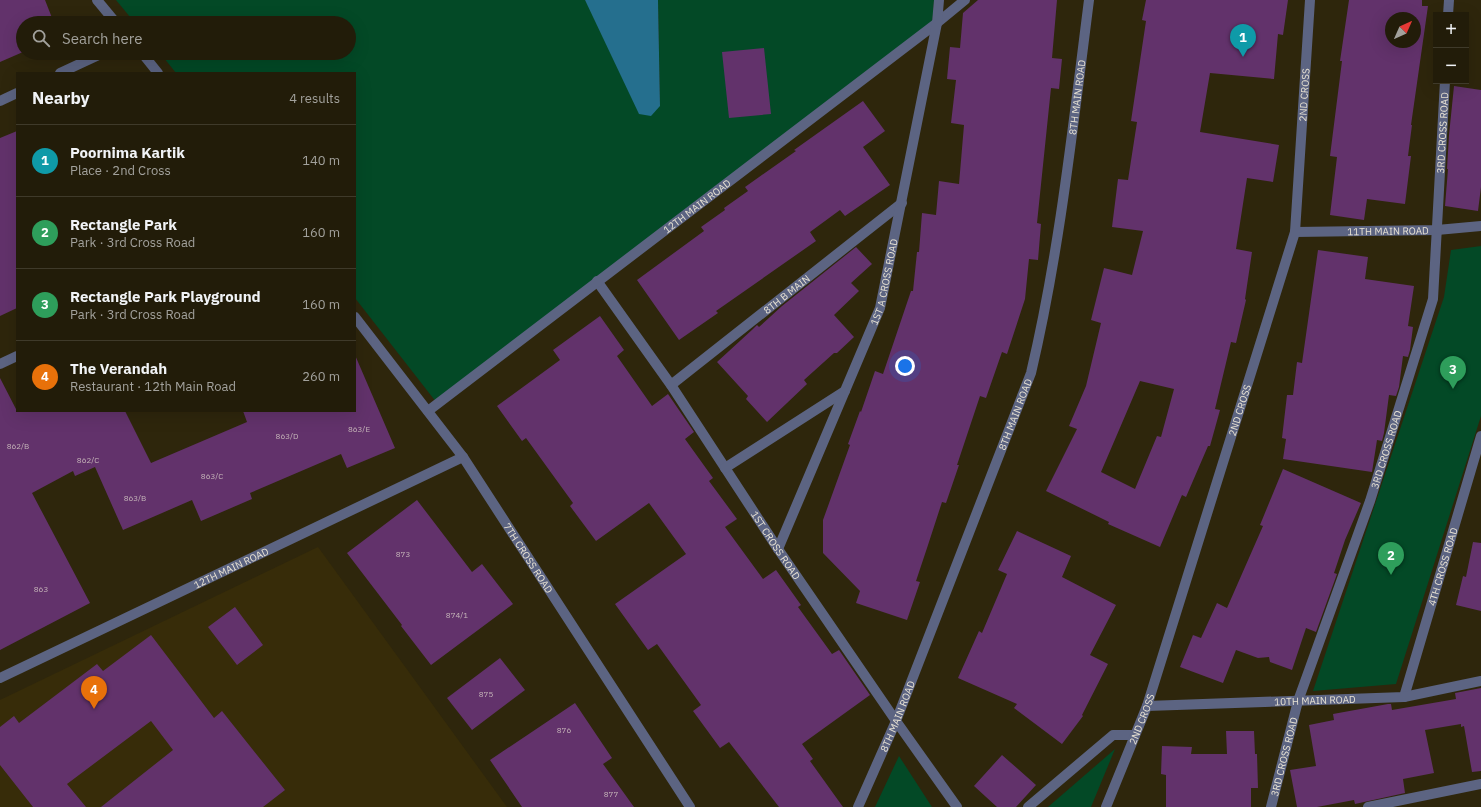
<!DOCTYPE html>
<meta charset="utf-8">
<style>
:root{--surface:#221c09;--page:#2a2512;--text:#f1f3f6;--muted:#a2a19c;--line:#3f3a2a;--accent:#bca0f2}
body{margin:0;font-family:"IBM Plex Sans",sans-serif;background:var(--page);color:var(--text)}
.controls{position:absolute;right:12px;top:12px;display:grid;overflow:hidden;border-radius:0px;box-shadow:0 4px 16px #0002}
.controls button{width:36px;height:36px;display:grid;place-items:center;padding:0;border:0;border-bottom:1px solid var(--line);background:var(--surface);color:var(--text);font:20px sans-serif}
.compass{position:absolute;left:1385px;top:12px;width:36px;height:36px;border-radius:50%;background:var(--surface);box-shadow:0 4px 16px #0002;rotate:45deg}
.you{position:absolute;left:905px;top:366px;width:14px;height:14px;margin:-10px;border:3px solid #fff;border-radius:50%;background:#1a73e8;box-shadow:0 0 0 6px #1a73e833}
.badge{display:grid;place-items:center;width:26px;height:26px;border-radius:50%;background:var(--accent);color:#fff;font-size:13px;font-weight:700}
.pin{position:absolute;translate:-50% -33px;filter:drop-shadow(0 1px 2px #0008)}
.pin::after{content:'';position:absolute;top:21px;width:14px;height:12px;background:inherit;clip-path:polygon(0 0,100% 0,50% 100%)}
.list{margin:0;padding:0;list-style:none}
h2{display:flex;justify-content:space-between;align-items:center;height:52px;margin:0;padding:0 16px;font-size:17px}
h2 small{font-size:13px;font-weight:400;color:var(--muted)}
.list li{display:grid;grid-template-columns:26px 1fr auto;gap:12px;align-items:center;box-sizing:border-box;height:72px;padding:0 16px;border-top:1px solid var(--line)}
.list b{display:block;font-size:15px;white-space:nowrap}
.list p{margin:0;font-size:13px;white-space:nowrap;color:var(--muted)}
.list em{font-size:13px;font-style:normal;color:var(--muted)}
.icon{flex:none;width:22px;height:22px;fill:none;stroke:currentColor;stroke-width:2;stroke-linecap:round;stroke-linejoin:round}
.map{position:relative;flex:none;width:1481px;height:807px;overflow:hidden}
.search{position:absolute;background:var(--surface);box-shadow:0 4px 16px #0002;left:16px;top:16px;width:340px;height:44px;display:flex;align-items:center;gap:10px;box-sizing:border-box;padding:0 14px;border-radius:22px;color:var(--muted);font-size:15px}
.panel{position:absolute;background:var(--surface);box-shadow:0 4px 16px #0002;left:16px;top:72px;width:340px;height:340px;border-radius:0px}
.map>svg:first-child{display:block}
.built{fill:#372c09}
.green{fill:#034926}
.water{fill:#256f8e}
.building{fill:#62326b;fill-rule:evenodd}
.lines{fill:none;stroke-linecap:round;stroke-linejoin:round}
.minor{stroke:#5c6482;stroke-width:10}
.tertiary{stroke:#5c6482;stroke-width:10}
.labels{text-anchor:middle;stroke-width:3;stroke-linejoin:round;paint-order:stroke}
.number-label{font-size:8px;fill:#c7b7ba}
.street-label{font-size:10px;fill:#e9e3d4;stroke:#2e260c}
</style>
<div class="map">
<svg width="1481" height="807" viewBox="0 0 1481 807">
<rect width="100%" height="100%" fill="#2e260c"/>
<path class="built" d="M 318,547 L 507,807 L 0,807 L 0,700 Z"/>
<path class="green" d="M 116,0 L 585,0 L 660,106 L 658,0 L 934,0 L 932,27 L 440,407 L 355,298 L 355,73 L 176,73 L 160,53 L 349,53 L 349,23 L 135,23 Z
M 1481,246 L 1481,416 L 1396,684 L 1313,691 L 1444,297 L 1451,250 Z
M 1115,749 L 1091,807 L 1048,807 Z
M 899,756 L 932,807 L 875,807 Z"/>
<path class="water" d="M 585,0 L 658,0 L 660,106 L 651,116 L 639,114 Z"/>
<path class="building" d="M 0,0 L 45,0 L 54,23 L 23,23 L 23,52 L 0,62 Z
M 978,0 L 1057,0 L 1052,58 L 1062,59 L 1059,89 L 1051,88 L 1037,223 L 1041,224 L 1038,260 L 1029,259 L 1025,299 L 1007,354 L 1002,352 L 986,398 L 980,396 L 957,465 L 959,465 L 946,503 L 942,502 L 928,545 L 916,581 L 920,582 L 907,620 L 856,603 L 860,591 L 823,553 L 823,520 L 850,445 L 848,444 L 860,411 L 861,412 L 875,371 L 883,374 L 911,291 L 913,291 L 917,252 L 919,252 L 922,213 L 936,215 L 939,181 L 959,184 L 964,125 L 951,123 L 956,80 L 947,79 L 950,47 L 960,48 L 963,13 Z
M 1146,0 L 1288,0 L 1283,35 L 1278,34 L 1274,79 L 1210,73 L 1200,132 L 1279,145 L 1273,182 L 1247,178 L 1236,249 L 1252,252 L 1245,299 L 1246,300 L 1236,343 L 1231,342 L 1215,409 L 1220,410 L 1210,446 L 1208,446 L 1186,497 L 1182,495 L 1160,547 L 1108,524 L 1109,522 L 1046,491 L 1077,429 L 1069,426 L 1086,386 L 1101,323 L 1091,320 L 1104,268 L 1132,275 L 1143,231 L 1112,227 L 1118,179 L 1128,180 L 1137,122 L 1131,121 L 1146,21 L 1142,20 ZM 1140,381 L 1174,389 L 1161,437 L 1157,436 L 1135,489 L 1101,472 Z
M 1349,0 L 1422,0 L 1422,6 L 1428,6 L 1411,125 L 1412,125 L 1408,156 L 1411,156 L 1405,204 L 1367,199 L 1364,220 L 1330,215 L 1337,157 L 1330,156 L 1342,61 L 1340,61 ZM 1391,18 L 1415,18 L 1415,42 L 1391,42 Z
M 764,48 L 771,114 L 729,118 L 722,52 Z
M 1454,86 L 1481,90 L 1481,187 L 1478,211 L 1445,206 L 1448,169 L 1447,169 L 1449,135 Z
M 863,101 L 885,131 L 863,147 L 890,185 L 845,216 L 840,210 L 810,232 L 816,241 L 716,311 L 718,313 L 679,340 L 637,280 L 704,231 L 701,227 L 725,210 L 724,208 L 748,191 L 745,187 L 796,151 L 794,150 Z
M 17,131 L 17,308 L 0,316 L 0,138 Z
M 856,247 L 872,264 L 851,283 L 859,291 L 834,315 L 854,337 L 837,353 L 834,353 L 804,380 L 807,384 L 767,422 L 746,399 L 748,396 L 717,362 L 753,329 L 757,325 L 759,327 L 782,306 Z
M 1318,250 L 1368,257 L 1365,279 L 1414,286 L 1408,326 L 1413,327 L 1410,350 L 1408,357 L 1403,356 L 1399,387 L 1396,396 L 1389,395 L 1384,433 L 1382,441 L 1377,440 L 1372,472 L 1283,459 L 1286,439 L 1282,438 L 1287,395 L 1293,395 L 1297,362 L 1302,363 Z
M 600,316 L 624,350 L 617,356 L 652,406 L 668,394 L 694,432 L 685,439 L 713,478 L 709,481 L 737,519 L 725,527 L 763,579 L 776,570 L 801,605 L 798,607 L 832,654 L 839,650 L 870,695 L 802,744 L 813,759 L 810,761 L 843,807 L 779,807 L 729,742 L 720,748 L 693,711 L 701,705 L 657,644 L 648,650 L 615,604 L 686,554 L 649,503 L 596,541 L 570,506 L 573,503 L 526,438 L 522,441 L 497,406 L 560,360 L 553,350 Z
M 355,355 L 395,448 L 347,468 L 341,454 L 250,493 L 252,499 L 201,521 L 192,500 L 123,530 L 95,467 L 75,476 L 73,471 L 32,493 L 90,603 L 0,650 L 0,378 L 17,411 L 125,411 L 151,463 L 247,422 L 243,411 L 355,411 Z
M 1283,469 L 1361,503 L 1345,540 L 1334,573 L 1337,574 L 1316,632 L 1306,628 L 1292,670 L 1270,662 L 1269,657 L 1258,658 L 1236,650 L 1223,683 L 1180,667 L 1193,635 L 1201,638 L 1217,603 L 1227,608 L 1263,526 L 1260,525 Z
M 417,500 L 472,572 L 482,564 L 513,604 L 431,665 L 401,626 L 402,625 L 347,553 Z
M 1017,531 L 1071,556 L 1062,577 L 1116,605 L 1090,655 L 1108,664 L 1082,715 L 1083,716 L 1062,744 L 1014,708 L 1017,704 L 958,678 L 979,631 L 982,633 L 1007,574 L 998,570 Z
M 1473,542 L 1481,543 L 1481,611 L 1456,605 L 1463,576 L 1466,577 Z
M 235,607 L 263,645 L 237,665 L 208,627 Z
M 151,635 L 214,718 L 222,711 L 285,790 L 263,807 L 101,807 L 173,750 L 151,721 L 67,784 L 86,807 L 33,807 L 0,765 L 0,727 L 14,716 L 19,723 L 97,664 L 103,671 Z
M 500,658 L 525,690 L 472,730 L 447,698 Z
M 1481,688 L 1481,771 L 1472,772 L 1464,726 L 1461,727 L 1461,724 L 1425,730 L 1434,773 L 1403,779 L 1405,793 L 1355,804 L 1354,800 L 1317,807 L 1297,807 L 1290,770 L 1316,766 L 1309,725 L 1334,720 L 1333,714 L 1388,704 L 1391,704 L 1392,710 L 1456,699 L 1455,693 Z
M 575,703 L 612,758 L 603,764 L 634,807 L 522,807 L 490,760 Z
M 1226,731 L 1254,731 L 1255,754 L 1257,754 L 1258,788 L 1251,788 L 1251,807 L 1166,807 L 1166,775 L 1161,774 L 1162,746 L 1192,747 L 1191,754 L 1227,754 Z
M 1002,755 L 1036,785 L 1016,807 L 997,807 L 974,786 Z"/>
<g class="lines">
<g class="minor">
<path d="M 1448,15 L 1449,0"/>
<path d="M 60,73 L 103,53"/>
<path d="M 0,101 L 17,93"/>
<path id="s1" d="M 1295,232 L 1437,230 L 1481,226"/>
<path id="s2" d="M 597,281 L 671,385 L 778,549 L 896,721 L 957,807"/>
<path d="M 0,364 L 17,356"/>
<path id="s3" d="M 671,385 L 902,203"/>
<path id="s4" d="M 428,411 L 937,23 L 965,0"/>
<path d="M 725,468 L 845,391"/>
<path id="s5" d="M 778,549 L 880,308 L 937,23 L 939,0"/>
<path id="s6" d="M 0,678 L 463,457"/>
<path id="s7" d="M 1404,697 L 1481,436"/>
<path id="s8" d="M 1147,706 L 1404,697 L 1481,681"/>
<path d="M 1028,807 L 1113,735 L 1135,735"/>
<path id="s9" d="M 1106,807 L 1147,706 L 1295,232 L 1310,0"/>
<path id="s10" d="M 1271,807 L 1298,701 L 1370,501 L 1433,299 L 1445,81"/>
<path d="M 1368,807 L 1481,784"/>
</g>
<g class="tertiary">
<path d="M 97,0 L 116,23"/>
<path d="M 142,53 L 158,73"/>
<path id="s11" d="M 355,317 L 463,457 L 690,807"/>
<path id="s12" d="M 858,807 L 896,721 L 1031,373 C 1060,250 1073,125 1089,0"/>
</g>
</g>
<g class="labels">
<g class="number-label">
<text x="359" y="432">863/E</text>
<text x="287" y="439">863/D</text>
<text x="18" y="449">862/B</text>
<text x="88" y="463">862/C</text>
<text x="212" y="479">863/C</text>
<text x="135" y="501">863/B</text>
<text x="403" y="557">873</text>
<text x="41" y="592">863</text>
<text x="457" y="618">874/1</text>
<text x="486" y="697">875</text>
<text x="564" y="733">876</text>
<text x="611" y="797">877</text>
</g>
<g class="street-label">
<text dy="4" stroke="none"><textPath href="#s9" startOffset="743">2ND CROSS</textPath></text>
<text dy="4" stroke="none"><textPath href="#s12" startOffset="747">8TH MAIN ROAD</textPath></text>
<text dy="4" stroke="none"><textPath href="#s10" startOffset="700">3RD CROSS ROAD</textPath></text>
<text dy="4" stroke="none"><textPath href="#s4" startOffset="338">12TH MAIN ROAD</textPath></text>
<text dy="4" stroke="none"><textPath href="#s1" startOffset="93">11TH MAIN ROAD</textPath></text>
<text dy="4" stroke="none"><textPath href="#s5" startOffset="288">1ST A CROSS ROAD</textPath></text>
<text dy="4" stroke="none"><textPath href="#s3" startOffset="147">8TH B MAIN</textPath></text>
<text dy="4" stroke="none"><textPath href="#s9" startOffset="419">2ND CROSS</textPath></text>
<text dy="4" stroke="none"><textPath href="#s12" startOffset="423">8TH MAIN ROAD</textPath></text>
<text dy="4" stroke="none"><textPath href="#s10" startOffset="376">3RD CROSS ROAD</textPath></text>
<text dy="4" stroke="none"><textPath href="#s2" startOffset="319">1ST CROSS ROAD</textPath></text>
<text dy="4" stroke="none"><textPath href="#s11" startOffset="297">7TH CROSS ROAD</textPath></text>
<text dy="4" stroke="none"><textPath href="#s7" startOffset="136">4TH CROSS ROAD</textPath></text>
<text dy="4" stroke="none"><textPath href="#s6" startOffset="256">12TH MAIN ROAD</textPath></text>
<text dy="4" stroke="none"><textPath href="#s8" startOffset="168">10TH MAIN ROAD</textPath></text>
<text dy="4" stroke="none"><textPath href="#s12" startOffset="99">8TH MAIN ROAD</textPath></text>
<text dy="4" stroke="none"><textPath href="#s9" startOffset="95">2ND CROSS</textPath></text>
<text dy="4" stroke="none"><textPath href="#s10" startOffset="52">3RD CROSS ROAD</textPath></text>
</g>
</g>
</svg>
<div class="controls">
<button>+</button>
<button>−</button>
</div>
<svg class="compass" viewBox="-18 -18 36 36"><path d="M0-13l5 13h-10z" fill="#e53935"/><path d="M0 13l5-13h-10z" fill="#a2a19c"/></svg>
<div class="you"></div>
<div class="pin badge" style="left:1243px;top:57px;background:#0f9aa8">1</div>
<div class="pin badge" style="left:1391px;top:575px;background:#2e9e5b">2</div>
<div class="pin badge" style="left:1453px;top:389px;background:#2e9e5b">3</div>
<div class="pin badge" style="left:94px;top:709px;background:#e8710a">4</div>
<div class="search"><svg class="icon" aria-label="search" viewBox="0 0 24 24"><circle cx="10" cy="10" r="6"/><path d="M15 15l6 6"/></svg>Search here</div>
<section class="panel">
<h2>Nearby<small>4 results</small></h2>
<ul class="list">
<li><span class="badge" style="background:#0f9aa8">1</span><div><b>Poornima Kartik</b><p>Place · 2nd Cross</p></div><em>140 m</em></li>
<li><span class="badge" style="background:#2e9e5b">2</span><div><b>Rectangle Park</b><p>Park · 3rd Cross Road</p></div><em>160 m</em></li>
<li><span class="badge" style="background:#2e9e5b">3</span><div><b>Rectangle Park Playground</b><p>Park · 3rd Cross Road</p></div><em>160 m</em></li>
<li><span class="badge" style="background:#e8710a">4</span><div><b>The Verandah</b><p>Restaurant · 12th Main Road</p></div><em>260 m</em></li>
</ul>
</section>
</div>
